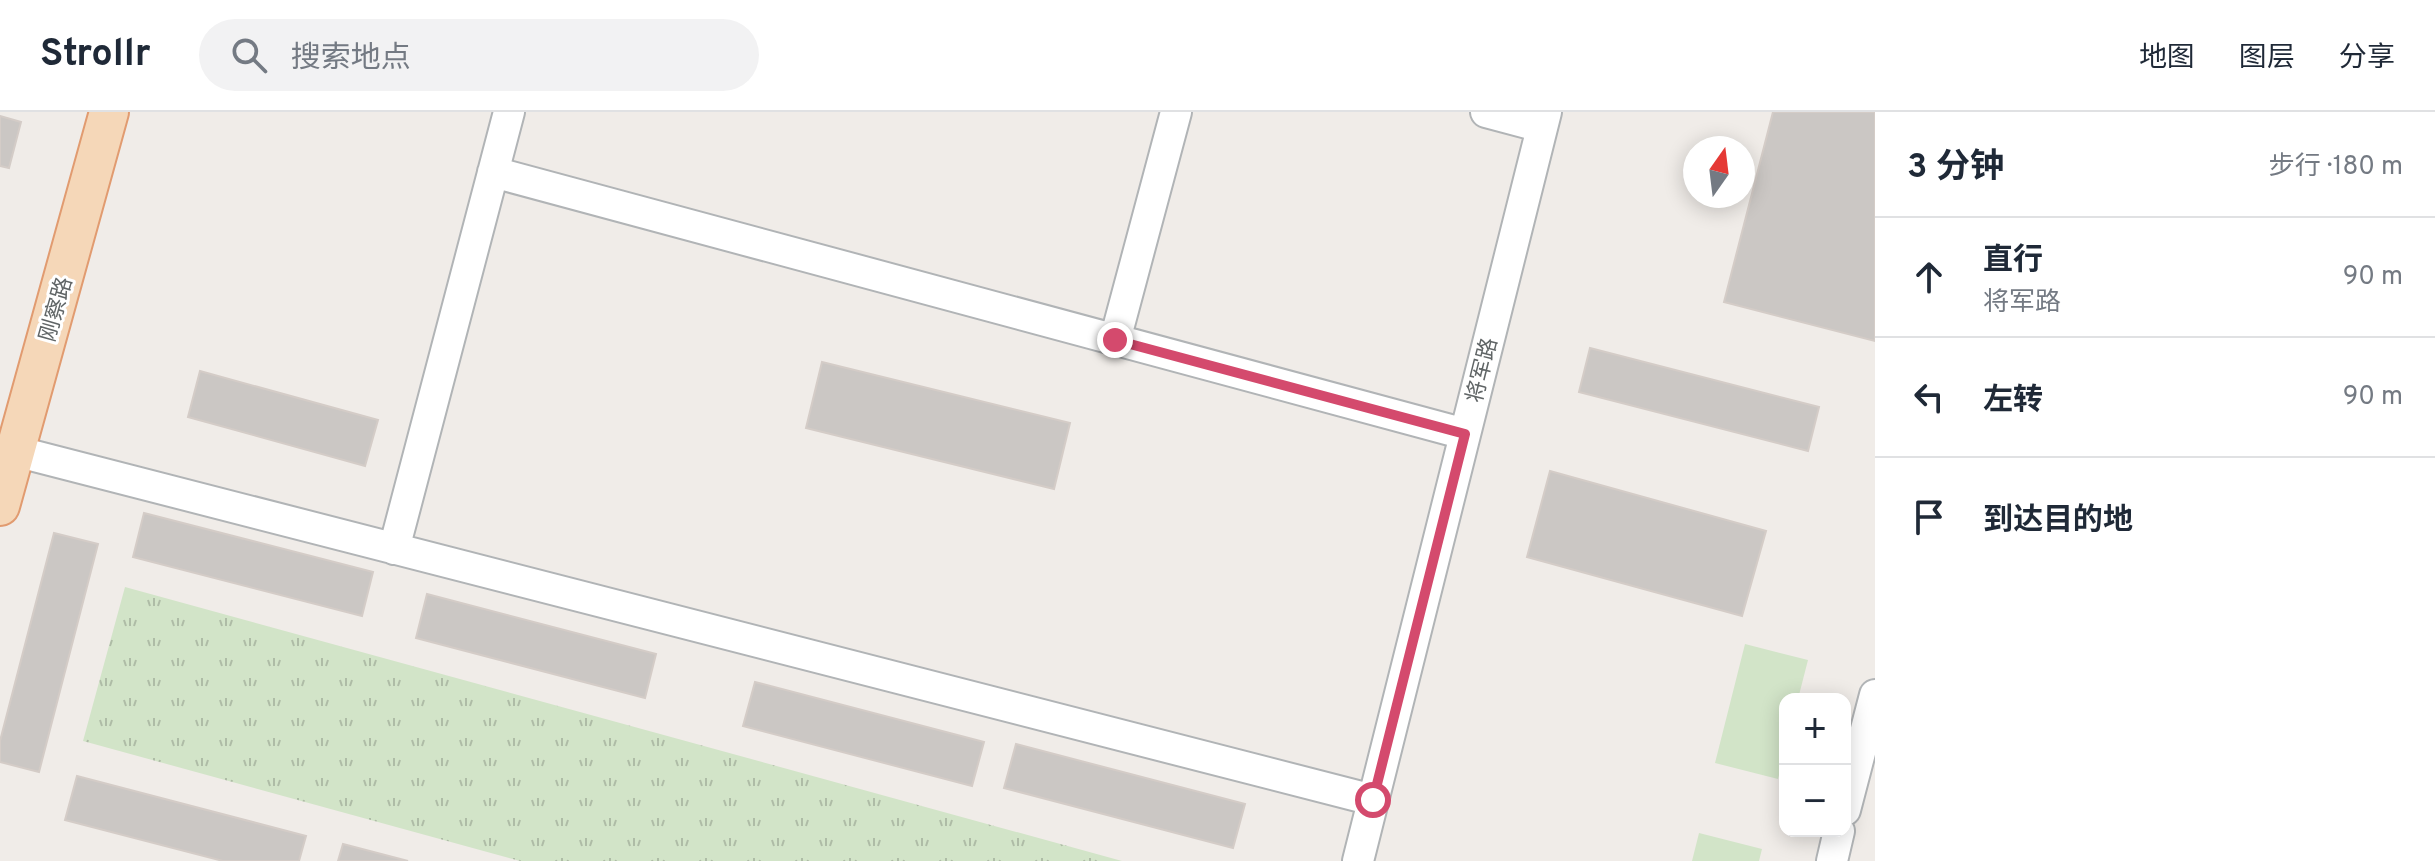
<!DOCTYPE html>
<html lang="zh">
<meta charset="utf-8">
<style>
:root{--surface:#fff;--page:#f2f2f3;--text:#1f2937;--muted:#747a83;--line:#e0e1e3}
body{margin:0;font-family:Overpass,"Noto Sans SC",sans-serif;background:var(--page);color:var(--text)}
.controls{position:absolute;right:24px;bottom:24px;display:grid;overflow:hidden;border-radius:16px;box-shadow:0 4px 20px #0003}
.controls button{width:72px;height:72px;display:grid;place-items:center;padding:0;border:0;border-bottom:2px solid var(--line);background:var(--surface);color:var(--text);font:40px sans-serif}
.compass{position:absolute;left:1683px;top:24px;width:72px;height:72px;border-radius:50%;background:var(--surface);box-shadow:0 4px 20px #0003;rotate:14deg}
.stop{position:absolute;width:24px;height:24px;margin:-18px;border:6px solid #d44a6d;border-radius:50%;background:#fff}
.stop.end{background:#d44a6d;border-color:#fff;box-shadow:0 2px 8px #0008}
.list{margin:0;padding:0;list-style:none}
h2{display:flex;justify-content:space-between;align-items:center;height:104px;margin:0;padding:0 32px;font-size:34px}
h2 small{font-size:26px;font-weight:400;color:var(--muted)}
.list li{display:grid;grid-template-columns:52px 1fr auto;gap:24px;align-items:center;box-sizing:border-box;height:120px;padding:0 32px;border-top:2px solid var(--line)}
.list b{display:block;font-size:30px;white-space:nowrap}
.list p{margin:0;font-size:26px;white-space:nowrap;color:var(--muted)}
.list em{font-size:26px;font-style:normal;color:var(--muted)}
.icon{flex:none;width:44px;height:44px;fill:none;stroke:currentColor;stroke-width:2;stroke-linecap:round;stroke-linejoin:round}
.map{position:relative;flex:none;width:1875px;height:749px;overflow:hidden}
header{display:flex;align-items:center;gap:48px;box-sizing:border-box;height:112px;padding:0 40px;background:var(--surface);border-bottom:2px solid var(--line)}
header strong{font-size:38px}
nav{display:flex;gap:44px;margin-inline-start:auto;font-size:28px}
.search{width:560px;height:72px;background:var(--page);display:flex;align-items:center;gap:20px;box-sizing:border-box;padding:0 28px;border-radius:44px;color:var(--muted);font-size:30px}
main{display:flex}
aside{flex:1;background:var(--surface)}
.map>svg:first-child{display:block}
.grass{fill:#d2e4c8}
.park{fill:url(#park-tufts)}
.building{fill:#cbc7c4;stroke:#d4ccc7;stroke-width:2}
.lines{fill:none;stroke-linecap:round;stroke-linejoin:round}
.minor-casing{stroke:#b1b4b6;stroke-width:34}
.major-casing{stroke:#e19b70;stroke-width:42}
.minor{stroke:#fff;stroke-width:30}
.major{stroke:#f5d7b8;stroke-width:38}
.route{stroke:#d44a6d;stroke-width:10}
.labels{text-anchor:middle;stroke-width:6;stroke-linejoin:round;paint-order:stroke}
.street-label{font-size:22px;fill:#606566;stroke:#fff}
</style>
<header>
<strong>Strollr</strong>
<div class="search"><svg class="icon" aria-label="search" viewBox="0 0 24 24"><circle cx="10" cy="10" r="6"/><path d="M15 15l6 6"/></svg>搜索地点</div>
<nav><a>地图</a><a>图层</a><a>分享</a></nav>
</header>
<main>
<div class="map">
<svg width="1875" height="749" viewBox="0 0 1875 749">
<defs>
<pattern id="park-tufts" width="24" height="20" patternUnits="userSpaceOnUse" patternTransform="scale(2)"><rect width="24" height="20" fill="#d2e4c8"/><path d="M3 7l-1-3M5 7V3M7 7l1-3M15 17l-1-3M17 17v-4M19 17l1-3" fill="none" stroke="#aebca6"/></pattern>
</defs>
<rect width="100%" height="100%" fill="#f0ece8"/>
<path class="grass" d="M 1745,532 L 1808,548 L 1798,587 L 1785,587 L 1785,640 L 1778,667 L 1715,651 Z
M 1699,721 L 1762,737 L 1759,749 L 1692,749 Z"/>
<path class="park" d="M 125,475 L 1122,749 L 520,749 L 83,629 Z"/>
<path class="building" d="M 1773,0 L 1875,0 L 1875,229 L 1724,190 Z
M 0,4 L 21,10 L 9,56 L 0,54 Z
M 1590,236 L 1819,295 L 1808,339 L 1579,280 Z
M 822,250 L 1070,311 L 1054,377 L 806,316 Z
M 200,259 L 378,308 L 365,354 L 188,305 Z
M 1550,359 L 1766,419 L 1742,504 L 1527,445 Z
M 144,401 L 373,460 L 362,504 L 133,445 Z
M 54,421 L 98,432 L 39,660 L 0,650 L 0,629 Z
M 427,482 L 656,542 L 645,586 L 416,526 Z
M 755,570 L 984,630 L 972,674 L 743,614 Z
M 1016,632 L 1245,692 L 1233,736 L 1004,676 Z
M 77,664 L 306,724 L 299,749 L 223,749 L 65,708 Z
M 343,732 L 408,749 L 338,749 Z"/>
<g class="lines">
<defs>
<path id="minor" d="M 1486,0 L 1542,15
M 493,60 L 1465,322
M 1115,228 L 1176,0
M 15,339 L 1373,688
M 394,437 L 509,0
M 1845,698 L 1875,583
M 1358,749 L 1546,0
M 1832,749 L 1839,719"/>
<path id="major" d="M 0,394 L 109,0"/>
</defs>
<use href="#minor" class="minor-casing"/>
<use href="#major" class="major-casing"/>
<use href="#minor" class="minor"/>
<use href="#major" class="major"/>
</g>
<g class="lines">
<path class="route" d="M 1115,228 L 1465,322 L 1373,688"/>
</g>
<g class="labels">
<g class="street-label">
<text transform="translate(55 197) rotate(-74)" y="8">刚察路</text>
<text transform="translate(1481 258) rotate(-76)" y="8">将军路</text>
</g>
</g>
</svg>
<div class="controls">
<button>+</button>
<button>−</button>
</div>
<svg class="compass" viewBox="-18 -18 36 36"><path d="M0-13l5 13h-10z" fill="#e53935"/><path d="M0 13l5-13h-10z" fill="#747a83"/></svg>
<div class="stop" style="left:1373px;top:688px"></div>
<div class="stop end" style="left:1115px;top:228px"></div>
</div>
<aside>
<h2>3 分钟<small>步行 · 180 m</small></h2>
<ul class="list">
<li><svg class="icon" aria-label="ahead" viewBox="0 0 24 24"><path d="M12 20V5M6 11l6-6 6 6"/></svg><div><b>直行</b><p>将军路</p></div><em>90 m</em></li>
<li><svg class="icon" aria-label="left" viewBox="0 0 24 24"><path d="M17 20v-9H6M10 6l-5 5 5 5"/></svg><div><b>左转</b></div><em>90 m</em></li>
<li><svg class="icon" aria-label="arrive" viewBox="0 0 24 24"><path d="M6 21V4h12l-3 4 3 4H6"/></svg><div><b>到达目的地</b></div></li>
</ul>
</aside>
</main>
